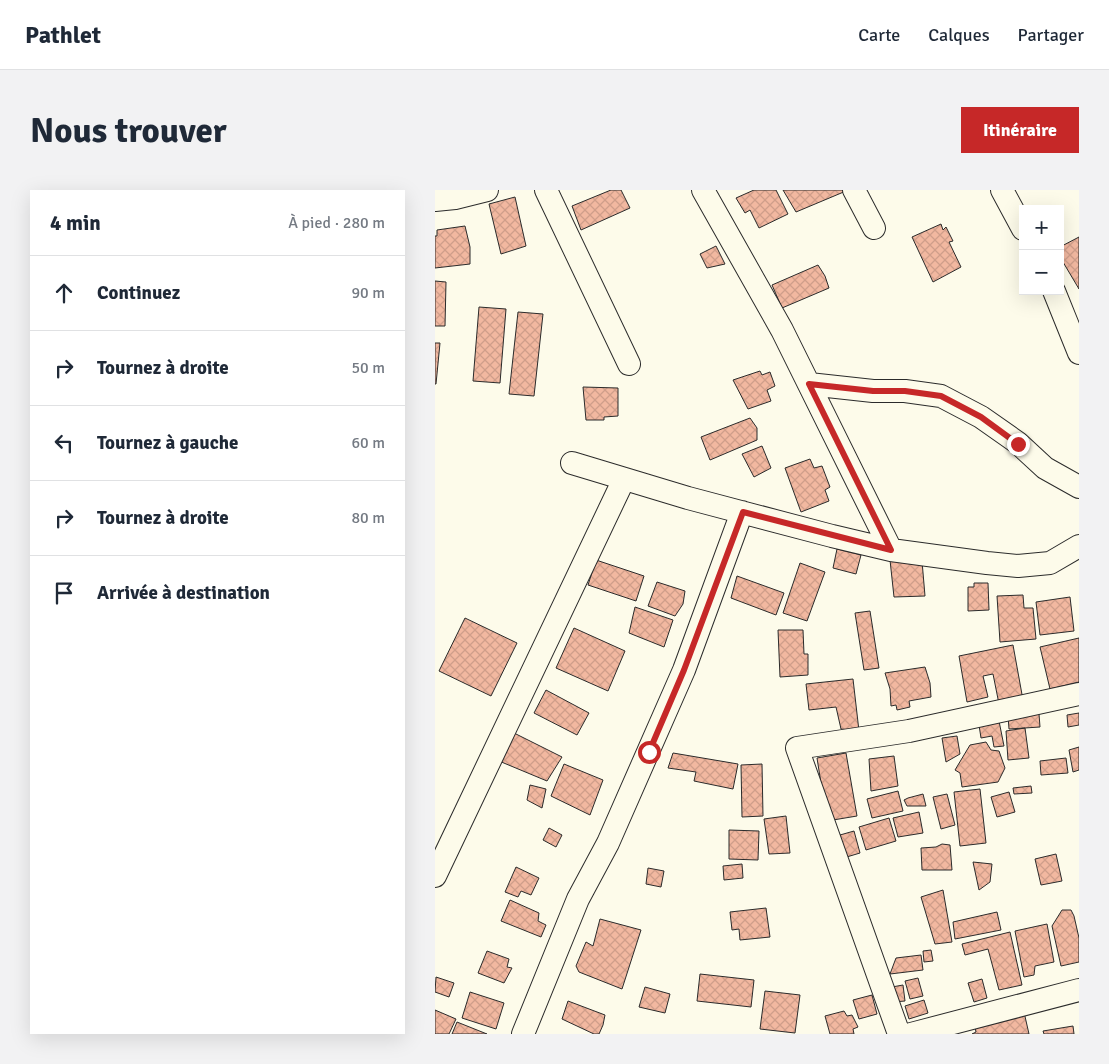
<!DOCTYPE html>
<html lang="fr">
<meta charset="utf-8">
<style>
:root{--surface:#fff;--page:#f2f2f3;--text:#1f2937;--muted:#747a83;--line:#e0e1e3;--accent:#c62828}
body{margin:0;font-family:Signika,sans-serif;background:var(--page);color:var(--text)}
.controls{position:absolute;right:15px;top:15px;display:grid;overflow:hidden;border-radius:0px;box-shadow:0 5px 20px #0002}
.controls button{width:45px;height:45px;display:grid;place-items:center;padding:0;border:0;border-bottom:1px solid var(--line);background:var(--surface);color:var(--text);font:25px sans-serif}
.stop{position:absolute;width:15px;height:15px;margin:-11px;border:4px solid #c62828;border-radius:50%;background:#fff}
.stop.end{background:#c62828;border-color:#fff;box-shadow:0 1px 5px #0008}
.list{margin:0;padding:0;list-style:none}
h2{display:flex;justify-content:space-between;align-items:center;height:65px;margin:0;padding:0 20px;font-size:21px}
h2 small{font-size:16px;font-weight:400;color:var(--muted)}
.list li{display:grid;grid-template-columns:32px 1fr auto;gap:15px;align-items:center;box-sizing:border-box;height:75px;padding:0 20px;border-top:1px solid var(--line)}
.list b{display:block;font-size:19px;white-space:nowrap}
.list em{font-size:16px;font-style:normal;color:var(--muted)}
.icon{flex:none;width:28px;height:28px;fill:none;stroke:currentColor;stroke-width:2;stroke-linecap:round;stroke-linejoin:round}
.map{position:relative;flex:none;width:644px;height:844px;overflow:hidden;border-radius:0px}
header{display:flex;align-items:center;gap:30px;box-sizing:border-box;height:70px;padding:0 25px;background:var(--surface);border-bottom:1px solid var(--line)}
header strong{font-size:24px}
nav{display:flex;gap:28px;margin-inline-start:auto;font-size:18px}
.intro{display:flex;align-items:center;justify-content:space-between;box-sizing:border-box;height:120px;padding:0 30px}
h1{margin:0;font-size:35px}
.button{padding:12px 22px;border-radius:0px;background:var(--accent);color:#fff;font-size:18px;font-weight:700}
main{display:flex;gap:30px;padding:0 30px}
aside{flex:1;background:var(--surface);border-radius:0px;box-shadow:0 5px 20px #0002}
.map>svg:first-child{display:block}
.building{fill:url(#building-cross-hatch);stroke:#2b2b2b}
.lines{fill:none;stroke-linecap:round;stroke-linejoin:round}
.minor-casing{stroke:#2b2b2b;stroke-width:24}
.minor{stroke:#fdfbea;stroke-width:22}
.route{stroke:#c62828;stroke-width:6}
</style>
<header>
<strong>Pathlet</strong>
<nav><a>Carte</a><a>Calques</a><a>Partager</a></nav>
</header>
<div class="intro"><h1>Nous trouver</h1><a class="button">Itinéraire</a></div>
<main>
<aside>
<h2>4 min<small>À pied · 280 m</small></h2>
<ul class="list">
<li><svg class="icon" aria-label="ahead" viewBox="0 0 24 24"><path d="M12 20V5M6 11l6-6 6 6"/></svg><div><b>Continuez</b></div><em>90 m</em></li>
<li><svg class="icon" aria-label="right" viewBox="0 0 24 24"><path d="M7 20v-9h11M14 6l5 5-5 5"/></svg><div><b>Tournez à droite</b></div><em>50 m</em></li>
<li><svg class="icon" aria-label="left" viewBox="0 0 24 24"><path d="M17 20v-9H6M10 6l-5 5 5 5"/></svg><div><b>Tournez à gauche</b></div><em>60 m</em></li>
<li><svg class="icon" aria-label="right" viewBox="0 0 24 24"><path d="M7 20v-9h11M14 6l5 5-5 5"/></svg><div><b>Tournez à droite</b></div><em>80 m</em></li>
<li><svg class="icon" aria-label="arrive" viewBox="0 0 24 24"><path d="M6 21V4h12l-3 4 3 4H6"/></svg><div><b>Arrivée à destination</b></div></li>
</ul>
</aside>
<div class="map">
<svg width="644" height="844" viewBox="0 0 644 844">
<defs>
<pattern id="building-cross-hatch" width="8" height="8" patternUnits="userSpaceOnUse" patternTransform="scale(1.25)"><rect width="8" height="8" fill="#f2b8a0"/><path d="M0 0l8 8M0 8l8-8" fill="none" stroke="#d09e8a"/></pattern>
</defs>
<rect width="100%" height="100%" fill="#fdfbea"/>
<path class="building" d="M 176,0 L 186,0 L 195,18 L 146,40 L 137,16 Z
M 319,0 L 341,0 L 353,24 L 324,38 L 315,20 L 310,23 L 301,8 Z
M 348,0 L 411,0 L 411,1 L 361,22 Z
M 80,7 L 91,56 L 66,64 L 54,14 Z
M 506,34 L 508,40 L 511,37 L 518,51 L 514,52 L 526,77 L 498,92 L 477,47 Z
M 30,36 L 35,57 L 35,74 L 0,78 L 0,46 L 2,46 L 2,40 Z
M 644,47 L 644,99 L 625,67 L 625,57 Z
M 281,56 L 290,74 L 272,78 L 265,64 Z
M 383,75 L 390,86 L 394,98 L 347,118 L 337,95 Z
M 0,91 L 11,92 L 10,136 L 0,136 Z
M 44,117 L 71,119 L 65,193 L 38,191 Z
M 83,122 L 108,124 L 99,206 L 74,204 Z
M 0,153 L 5,153 L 1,194 L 0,194 Z
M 325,181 L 327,185 L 335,182 L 340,196 L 332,200 L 336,211 L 313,219 L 298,190 Z
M 148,197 L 183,198 L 183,226 L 169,227 L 169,230 L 151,230 Z
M 315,228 L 322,238 L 322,250 L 275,270 L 266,247 Z
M 327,256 L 336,278 L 319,287 L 307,264 Z
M 375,269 L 379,278 L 387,276 L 395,297 L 390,300 L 394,311 L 366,322 L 350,278 Z
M 402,359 L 426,365 L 421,384 L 398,378 Z
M 161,370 L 209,386 L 201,411 L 153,395 Z
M 455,370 L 487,371 L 490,406 L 459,407 Z
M 365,373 L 390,382 L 372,431 L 348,423 Z
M 302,386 L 349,403 L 341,425 L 296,408 Z
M 222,392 L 250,401 L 248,414 L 240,426 L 213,416 Z
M 539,393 L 553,393 L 554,420 L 533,421 L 533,397 L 539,397 Z
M 588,405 L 589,418 L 598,418 L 601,449 L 565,452 L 562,406 Z
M 635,407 L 639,441 L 605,445 L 601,412 Z
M 200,417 L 238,430 L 229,457 L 194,443 Z
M 435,421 L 444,478 L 429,480 L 420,423 Z
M 30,428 L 82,453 L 56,506 L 4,481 Z
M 139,438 L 190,461 L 173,501 L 121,478 Z
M 343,440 L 368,440 L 369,464 L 373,464 L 373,485 L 345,487 Z
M 644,448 L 644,492 L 615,499 L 605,457 Z
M 578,455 L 588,510 L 564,514 L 558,484 L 548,486 L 553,507 L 532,512 L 524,466 Z
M 490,477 L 495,493 L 496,507 L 474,511 L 475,517 L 462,520 L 461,515 L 456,516 L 455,499 L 450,483 Z
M 418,489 L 424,541 L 406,539 L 401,517 L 374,520 L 371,494 Z
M 111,500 L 154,523 L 142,545 L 99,523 Z
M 644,523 L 644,535 L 633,537 L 632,525 Z
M 604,524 L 605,537 L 574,539 L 573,526 Z
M 564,531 L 569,556 L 559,557 L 557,546 L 546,548 L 544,535 Z
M 590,538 L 594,568 L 573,570 L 571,541 Z
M 77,542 L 127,567 L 112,591 L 64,571 Z
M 522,546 L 525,564 L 511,572 L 507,548 Z
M 551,552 L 556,560 L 564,561 L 570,578 L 563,592 L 527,597 L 525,583 L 520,580 L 535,555 Z
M 644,557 L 644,580 L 638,582 L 634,560 Z
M 238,563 L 303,574 L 298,599 L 259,591 L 261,582 L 233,578 Z
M 411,563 L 422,626 L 392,631 L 382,568 Z
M 459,566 L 463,596 L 436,601 L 434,569 Z
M 631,568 L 633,583 L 606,585 L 605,571 Z
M 129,574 L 168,590 L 155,625 L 116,606 Z
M 327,574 L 328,626 L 307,627 L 306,575 Z
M 95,595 L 111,599 L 107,618 L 92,610 Z
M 596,596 L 597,603 L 579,604 L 578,598 Z
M 545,599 L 551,653 L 525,656 L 519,602 Z
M 463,601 L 468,621 L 437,628 L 432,609 Z
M 574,602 L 580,622 L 562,627 L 556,607 Z
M 488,604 L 491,616 L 472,616 L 469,610 L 473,608 Z
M 512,604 L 520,635 L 506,639 L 498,607 Z
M 484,622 L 488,643 L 463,647 L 458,628 Z
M 351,626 L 355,663 L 334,664 L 329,629 Z
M 454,628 L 461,651 L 431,660 L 424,637 Z
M 114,638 L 127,645 L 121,657 L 108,650 Z
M 294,640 L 324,641 L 323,670 L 294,669 Z
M 419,641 L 425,663 L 405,669 L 398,647 Z
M 507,654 L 515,655 L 517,680 L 487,680 L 486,658 L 501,657 Z
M 621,664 L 627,691 L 606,695 L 600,669 Z
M 538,672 L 557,674 L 555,692 L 544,700 Z
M 307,674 L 308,688 L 289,690 L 288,676 Z
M 81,677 L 104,688 L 96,705 L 86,701 L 83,707 L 70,702 Z
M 213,678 L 229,681 L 226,697 L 211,694 Z
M 508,700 L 517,752 L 500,754 L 486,707 Z
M 75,710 L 104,723 L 103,731 L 111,735 L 106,747 L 66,731 Z
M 331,718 L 335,747 L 305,750 L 304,739 L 297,740 L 295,722 Z
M 627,720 L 636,720 L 639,726 L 644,748 L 644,772 L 626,776 L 617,736 Z
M 562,722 L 566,740 L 520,749 L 518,732 Z
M 165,729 L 206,740 L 187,799 L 144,782 L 141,776 L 151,752 L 158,756 Z
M 612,734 L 619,772 L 600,776 L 599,785 L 589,787 L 580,741 Z
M 575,742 L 587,795 L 564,800 L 553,759 L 530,765 L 527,754 Z
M 496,760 L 498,771 L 489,772 L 488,761 Z
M 52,761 L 74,769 L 72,777 L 77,778 L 69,793 L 43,783 Z
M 486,765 L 488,780 L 455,784 L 461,768 Z
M 265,784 L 319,790 L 316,817 L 262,811 Z
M 1,787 L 19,793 L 14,807 L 0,802 Z
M 483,788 L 488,806 L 475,809 L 470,791 Z
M 547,789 L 552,808 L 539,812 L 533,793 Z
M 468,795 L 470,811 L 458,812 L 457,797 Z
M 210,797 L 235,804 L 230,823 L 204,817 Z
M 330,801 L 365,805 L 360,843 L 325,839 Z
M 35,802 L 69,813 L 61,839 L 27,828 Z
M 437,805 L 442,824 L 424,829 L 418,810 Z
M 489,810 L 493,823 L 474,829 L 470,816 Z
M 133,811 L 170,825 L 168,835 L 164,844 L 159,844 L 127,829 Z
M 0,820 L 21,829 L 14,844 L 0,844 Z
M 409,821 L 412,826 L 417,825 L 423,837 L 418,839 L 419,844 L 395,844 L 390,826 Z
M 589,822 L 594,844 L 537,844 L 541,842 L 539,833 Z
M 22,832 L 52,844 L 17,844 Z
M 638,836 L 639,844 L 609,844 L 608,841 Z"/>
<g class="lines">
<defs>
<path id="minor" d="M 111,0 L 194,174
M 268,0 L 347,140 L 456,360
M 419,0 L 439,38
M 567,0 L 588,39
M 0,10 L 20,8 L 52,0
M 619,101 L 644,163
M 374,194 L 438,201 L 470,201 L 506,206 L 546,227 L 583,253 L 610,278 L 644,297
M 137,273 L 253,308 L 397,346 L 456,360 L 552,373 L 583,376 L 615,373 L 644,356
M 0,686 L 189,289
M 88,844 L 143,709 L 173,653 L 249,480 L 307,322
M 464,844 L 362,558 L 474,541 L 644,504
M 476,844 L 644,800"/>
</defs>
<use href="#minor" class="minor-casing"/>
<use href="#minor" class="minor"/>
</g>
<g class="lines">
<path class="route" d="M 214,562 L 249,480 L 308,322 L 456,360 L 374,194 L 438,201 L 470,201 L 506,206 L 546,227 L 583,254"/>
</g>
</svg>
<div class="controls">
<button>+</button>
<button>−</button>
</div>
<div class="stop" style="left:214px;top:562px"></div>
<div class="stop end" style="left:583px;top:254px"></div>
</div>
</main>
